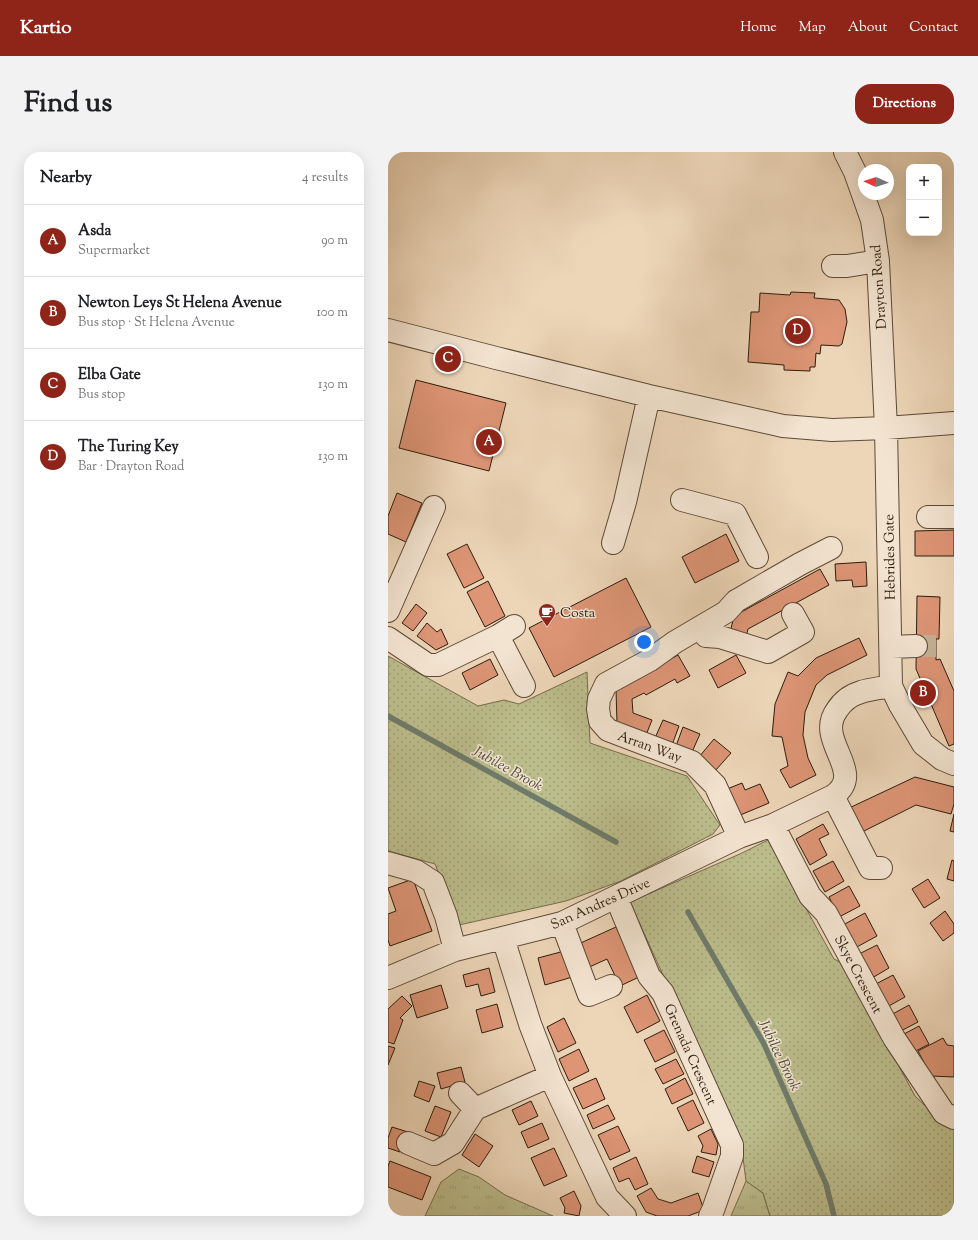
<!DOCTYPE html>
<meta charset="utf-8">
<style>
:root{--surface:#fff;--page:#f2f2f2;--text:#202124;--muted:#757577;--line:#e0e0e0;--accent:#8f2418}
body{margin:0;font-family:"Sorts Mill Goudy",serif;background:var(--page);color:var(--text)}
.controls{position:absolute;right:12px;top:12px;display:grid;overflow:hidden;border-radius:8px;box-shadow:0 4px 16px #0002}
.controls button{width:36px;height:36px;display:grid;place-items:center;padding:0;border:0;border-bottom:1px solid var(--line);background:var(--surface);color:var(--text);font:20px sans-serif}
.compass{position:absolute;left:470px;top:12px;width:36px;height:36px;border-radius:50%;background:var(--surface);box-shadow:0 4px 16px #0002;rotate:273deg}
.you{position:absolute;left:256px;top:490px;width:14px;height:14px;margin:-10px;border:3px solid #fff;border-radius:50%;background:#1a73e8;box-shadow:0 0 0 6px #1a73e833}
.badge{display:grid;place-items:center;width:26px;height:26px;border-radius:50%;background:var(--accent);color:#fff;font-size:13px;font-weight:700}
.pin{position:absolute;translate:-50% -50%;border:2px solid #fff;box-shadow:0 1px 4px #0006}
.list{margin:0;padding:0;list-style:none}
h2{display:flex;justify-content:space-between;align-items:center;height:52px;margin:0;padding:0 16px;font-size:17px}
h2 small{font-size:13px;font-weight:400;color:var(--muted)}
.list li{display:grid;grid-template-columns:26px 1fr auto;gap:12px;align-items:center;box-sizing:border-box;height:72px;padding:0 16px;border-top:1px solid var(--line)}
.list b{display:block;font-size:15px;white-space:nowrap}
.list p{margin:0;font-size:13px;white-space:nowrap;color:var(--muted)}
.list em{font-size:13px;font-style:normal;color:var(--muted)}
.map{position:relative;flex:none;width:566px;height:1064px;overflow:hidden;border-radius:16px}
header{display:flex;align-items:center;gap:24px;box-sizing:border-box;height:56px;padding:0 20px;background:var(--accent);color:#fff}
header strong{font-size:19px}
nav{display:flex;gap:22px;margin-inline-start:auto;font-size:14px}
.intro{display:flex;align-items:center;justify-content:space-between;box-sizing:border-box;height:96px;padding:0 24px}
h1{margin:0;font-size:28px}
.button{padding:10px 18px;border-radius:16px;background:var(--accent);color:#fff;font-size:14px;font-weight:700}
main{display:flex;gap:24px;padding:0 24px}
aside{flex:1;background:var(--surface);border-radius:16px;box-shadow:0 4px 16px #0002}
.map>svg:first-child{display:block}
.grass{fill:url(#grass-tufts);stroke:#746c4d}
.park{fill:url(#park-dots);stroke:#746c4d}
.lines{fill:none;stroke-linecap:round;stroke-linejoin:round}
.stream{stroke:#6f7b6a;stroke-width:5.5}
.building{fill:#dd9576;stroke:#2c1c0e}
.minor-tunnel{stroke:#c6b196;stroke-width:22;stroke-dasharray:22 11;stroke-linecap:butt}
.minor-casing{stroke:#5c4a38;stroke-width:24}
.minor{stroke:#f3e4d1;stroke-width:22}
.labels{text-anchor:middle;stroke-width:3;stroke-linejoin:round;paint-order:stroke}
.street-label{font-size:14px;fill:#2c1c0e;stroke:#f3e4d1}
.poi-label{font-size:14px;fill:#2c1c0e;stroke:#f3e4d1;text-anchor:start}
.water-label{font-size:15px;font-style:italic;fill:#4d4b3c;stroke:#f3e4d1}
</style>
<header>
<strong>Kartio</strong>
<nav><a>Home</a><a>Map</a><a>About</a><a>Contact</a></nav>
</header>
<div class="intro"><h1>Find us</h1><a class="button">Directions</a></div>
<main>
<aside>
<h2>Nearby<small>4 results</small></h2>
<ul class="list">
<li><span class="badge">A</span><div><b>Asda</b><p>Supermarket</p></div><em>90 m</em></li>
<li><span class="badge">B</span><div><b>Newton Leys St Helena Avenue</b><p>Bus stop · St Helena Avenue</p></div><em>100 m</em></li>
<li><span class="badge">C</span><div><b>Elba Gate</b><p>Bus stop</p></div><em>130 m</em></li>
<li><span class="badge">D</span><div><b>The Turing Key</b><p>Bar · Drayton Road</p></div><em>130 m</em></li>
</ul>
</aside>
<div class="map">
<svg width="566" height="1064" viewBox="0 0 566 1064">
<defs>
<pattern id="grass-tufts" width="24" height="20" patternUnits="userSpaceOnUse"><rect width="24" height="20" fill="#bcbd8c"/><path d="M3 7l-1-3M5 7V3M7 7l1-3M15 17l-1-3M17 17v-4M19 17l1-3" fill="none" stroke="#a2a278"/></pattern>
<pattern id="park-dots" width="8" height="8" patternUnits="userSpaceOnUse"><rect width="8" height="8" fill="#bcbd8c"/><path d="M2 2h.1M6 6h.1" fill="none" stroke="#a2a278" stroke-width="1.8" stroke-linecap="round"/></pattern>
</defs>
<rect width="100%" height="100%" fill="#edd6b8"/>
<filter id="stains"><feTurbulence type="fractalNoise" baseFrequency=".005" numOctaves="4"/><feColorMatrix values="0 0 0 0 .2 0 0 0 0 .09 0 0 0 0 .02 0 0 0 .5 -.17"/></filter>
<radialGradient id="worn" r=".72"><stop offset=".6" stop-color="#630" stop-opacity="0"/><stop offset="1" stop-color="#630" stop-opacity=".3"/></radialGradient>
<path class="grass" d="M 71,1017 L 91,1025 L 117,1043 L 165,1064 L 37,1064 L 53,1030 Z
M 358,1029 L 375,1041 L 382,1064 L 343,1064 Z"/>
<path class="park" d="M 0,504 L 90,554 L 116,548 L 131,552 L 199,520 L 202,591 L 299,624 L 332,673 L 325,682 L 233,729 L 178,749 L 71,773 L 47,712 L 0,699 Z
M 380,688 L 446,807 L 456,812 L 527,944 L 555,971 L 566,977 L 566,1064 L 382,1064 L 375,1041 L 358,1029 L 354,998 L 242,750 L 354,701 Z"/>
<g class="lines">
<path class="stream" d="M 0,564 L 228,690
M 300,760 L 376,892 L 438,1032 L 446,1064"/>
</g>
<path class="building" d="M 403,140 L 427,141 L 426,146 L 451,148 L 457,157 L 459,170 L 454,192 L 451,194 L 433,193 L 432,202 L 428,201 L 427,215 L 422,215 L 422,219 L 396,218 L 396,213 L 360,210 L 363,160 L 371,160 L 372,141 L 402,143 Z
M 28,228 L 118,251 L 101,319 L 11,296 Z
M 9,341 L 34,351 L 18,390 L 0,382 L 0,364 Z
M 566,378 L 566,404 L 527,404 L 527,379 Z
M 338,382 L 351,409 L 307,431 L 294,405 Z
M 79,392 L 96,426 L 76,436 L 59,402 Z
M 478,410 L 479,434 L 465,435 L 464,428 L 448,429 L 447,412 Z
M 432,417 L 441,433 L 360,477 L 357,489 L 341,485 L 346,464 Z
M 238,426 L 263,475 L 166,525 L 141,476 Z
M 100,429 L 117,464 L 97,475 L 79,440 Z
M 529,444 L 552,445 L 551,487 L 548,487 L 548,508 L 552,507 L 566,539 L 566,592 L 561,594 L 528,517 Z
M 28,452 L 39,461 L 25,479 L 14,471 Z
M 39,471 L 49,480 L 53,477 L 60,492 L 48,498 L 29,484 Z
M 471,486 L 479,503 L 439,523 L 428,533 L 417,560 L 415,583 L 420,606 L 428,623 L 402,636 L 392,618 L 400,614 L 394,585 L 384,584 L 387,552 L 400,520 L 410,524 L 428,506 Z
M 290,503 L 302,524 L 289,531 L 287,527 L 258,543 L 256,541 L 244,547 L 245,561 L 264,568 L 258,583 L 229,572 L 228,537 Z
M 348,503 L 358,521 L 330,536 L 321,518 Z
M 102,507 L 110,523 L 82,538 L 74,521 Z
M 275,568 L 291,574 L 284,593 L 267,586 Z
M 295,575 L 312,582 L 304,600 L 288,594 Z
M 326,587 L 343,601 L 327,619 L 311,605 Z
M 527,625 L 566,635 L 566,652 L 563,662 L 528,653 L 470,682 L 459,657 Z
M 354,631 L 357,638 L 372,632 L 381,651 L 350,664 L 339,637 Z
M 566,662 L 566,680 L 562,679 Z
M 435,672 L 441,682 L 431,687 L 439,703 L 422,713 L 408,687 Z
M 564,708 L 566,709 L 566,729 L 559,727 Z
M 445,709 L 456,729 L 437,740 L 425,719 Z
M 25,727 L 44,779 L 2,794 L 0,788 L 0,762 L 8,759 L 0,736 Z
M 540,727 L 552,746 L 536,756 L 524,737 Z
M 461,734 L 472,754 L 451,765 L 441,745 Z
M 557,759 L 566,772 L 566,781 L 555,789 L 542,771 Z
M 477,761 L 489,784 L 467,796 L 455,773 Z
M 228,775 L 251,825 L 232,834 L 219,807 L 197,817 L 186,794 Z
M 489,793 L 501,816 L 484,826 L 471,802 Z
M 180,798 L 188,824 L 157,833 L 150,806 Z
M 101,816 L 107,840 L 93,844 L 90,832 L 78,835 L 75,823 Z
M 505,823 L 517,845 L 499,855 L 486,833 Z
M 53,833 L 60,856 L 29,866 L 22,843 Z
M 259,843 L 272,869 L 249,881 L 236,855 Z
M 14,844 L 24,854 L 12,866 L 15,868 L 6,892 L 0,890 L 0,857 Z
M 109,852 L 115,875 L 94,881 L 88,858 Z
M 521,853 L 530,870 L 511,880 L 503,863 Z
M 176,866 L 188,891 L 170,900 L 159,875 Z
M 531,874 L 541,892 L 526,900 L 516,882 Z
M 276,878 L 287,900 L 267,910 L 256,888 Z
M 555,886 L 559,893 L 566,894 L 566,925 L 543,924 L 530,899 Z
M 0,894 L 7,896 L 0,913 Z
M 191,897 L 201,919 L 181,929 L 171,907 Z
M 288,907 L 296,922 L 275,932 L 267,917 Z
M 73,915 L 77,930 L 53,937 L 49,921 Z
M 208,926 L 217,947 L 195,957 L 185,936 Z
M 297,926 L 305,942 L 284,952 L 277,937 Z
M 31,929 L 47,934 L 41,950 L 26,944 Z
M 305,948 L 316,971 L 300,979 L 289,956 Z
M 143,949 L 150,964 L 131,973 L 124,958 Z
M 220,953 L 227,967 L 205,977 L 199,963 Z
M 47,954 L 63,960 L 53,985 L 37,979 Z
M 154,971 L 161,987 L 140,996 L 133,980 Z
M 230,974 L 242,999 L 222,1008 L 210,983 Z
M 4,975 L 20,980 L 12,1000 L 0,996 L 0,986 Z
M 323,977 L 330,992 L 328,1003 L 313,1000 L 315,994 L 310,984 Z
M 87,982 L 105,994 L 91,1015 L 74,1003 Z
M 166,996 L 179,1024 L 156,1034 L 143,1006 Z
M 309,1004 L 326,1010 L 321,1025 L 304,1020 Z
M 248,1005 L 260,1032 L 247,1038 L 241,1026 L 231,1030 L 225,1016 Z
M 2,1009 L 43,1025 L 34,1048 L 0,1035 L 0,1014 Z
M 263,1036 L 270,1047 L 283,1051 L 310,1041 L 316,1058 L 300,1064 L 269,1064 L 258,1060 L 249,1044 Z
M 186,1039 L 193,1054 L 191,1064 L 176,1061 L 177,1056 L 172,1046 Z"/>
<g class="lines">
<path class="minor-tunnel" d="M 528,494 L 548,494"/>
<defs>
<path id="minor" d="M 457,0 L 467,20 L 484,68 L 490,109 L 498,276 L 503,534 L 512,553 L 535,592 L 554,607 L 566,612
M 445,114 L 459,114 L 490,109
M 0,178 L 108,206 L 261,244 L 395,274 L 444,278 L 498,276 L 566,271
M 294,348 L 347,362 L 369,405
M 540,365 L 566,365
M 225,391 L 237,350 L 261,244
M 0,459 L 46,355
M 110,484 L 136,534
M 318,484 L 332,485 L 380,500 L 415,480 L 405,462
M 0,486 L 40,513 L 50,513 L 110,484 L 126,474
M 503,495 L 528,494
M 445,644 L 482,716 L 493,716
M 385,673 L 422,744 L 438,761 L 506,886 L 556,961 L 566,966
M 351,685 L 327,633 L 304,610 L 220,578 L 212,569 L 210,557 L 211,547 L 218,532 L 262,508 L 287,490 L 338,460 L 348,449 L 412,412 L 443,396
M 0,711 L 28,719 L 45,730 L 58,764 L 67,798
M 228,745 L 261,824 L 275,841 L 344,993 L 344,1004 L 325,1058 L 322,1064
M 174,771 L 201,843 L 223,834
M 115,786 L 142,872 L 162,924 L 219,1045 L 237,1064
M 0,826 L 67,798 L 174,771 L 351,685 L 385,673 L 445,644 C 480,620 426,589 449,558 C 454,550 463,543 473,540 C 482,537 494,536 503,534
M 72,941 L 87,957
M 20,991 L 46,1002 L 65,991 L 87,957 L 162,924"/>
</defs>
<use href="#minor" class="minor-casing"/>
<use href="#minor" class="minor"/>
</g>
<defs>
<symbol id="cafe-pin" viewBox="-11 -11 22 30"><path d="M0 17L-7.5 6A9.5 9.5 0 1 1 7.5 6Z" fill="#8f2418" stroke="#f3e4d1"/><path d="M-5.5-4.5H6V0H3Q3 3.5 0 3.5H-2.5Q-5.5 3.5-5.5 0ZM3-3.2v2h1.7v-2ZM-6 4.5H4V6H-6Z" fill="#fff"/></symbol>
</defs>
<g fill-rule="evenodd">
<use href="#cafe-pin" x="149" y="450" width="20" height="27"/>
</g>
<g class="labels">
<g class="street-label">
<text transform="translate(490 135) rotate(-94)" y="5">Drayton Road</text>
<text transform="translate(501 405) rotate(-91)" y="5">Hebrides Gate</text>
<text transform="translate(262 594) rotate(20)" y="5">Arran Way</text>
<text transform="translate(212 751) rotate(-24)" y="5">San Andres Drive</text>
<text transform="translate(471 822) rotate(62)" y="5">Skye Crescent</text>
<text transform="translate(303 902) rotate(66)" y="5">Grenada Crescent</text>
</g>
<g class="poi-label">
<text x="172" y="465">Costa</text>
</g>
<g class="water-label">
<text transform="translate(120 616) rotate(29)" y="5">Jubilee Brook</text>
<text transform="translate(392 903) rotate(64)" y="5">Jubilee Brook</text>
</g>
</g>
<rect width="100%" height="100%" filter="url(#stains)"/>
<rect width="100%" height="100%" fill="url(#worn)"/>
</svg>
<div class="controls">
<button>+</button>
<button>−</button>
</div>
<svg class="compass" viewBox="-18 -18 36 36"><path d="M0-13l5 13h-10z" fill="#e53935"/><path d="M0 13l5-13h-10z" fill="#757577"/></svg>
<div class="you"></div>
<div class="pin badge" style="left:101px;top:290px">A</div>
<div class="pin badge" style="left:535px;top:541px">B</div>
<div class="pin badge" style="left:60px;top:207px">C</div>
<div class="pin badge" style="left:410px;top:179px">D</div>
</div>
</main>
